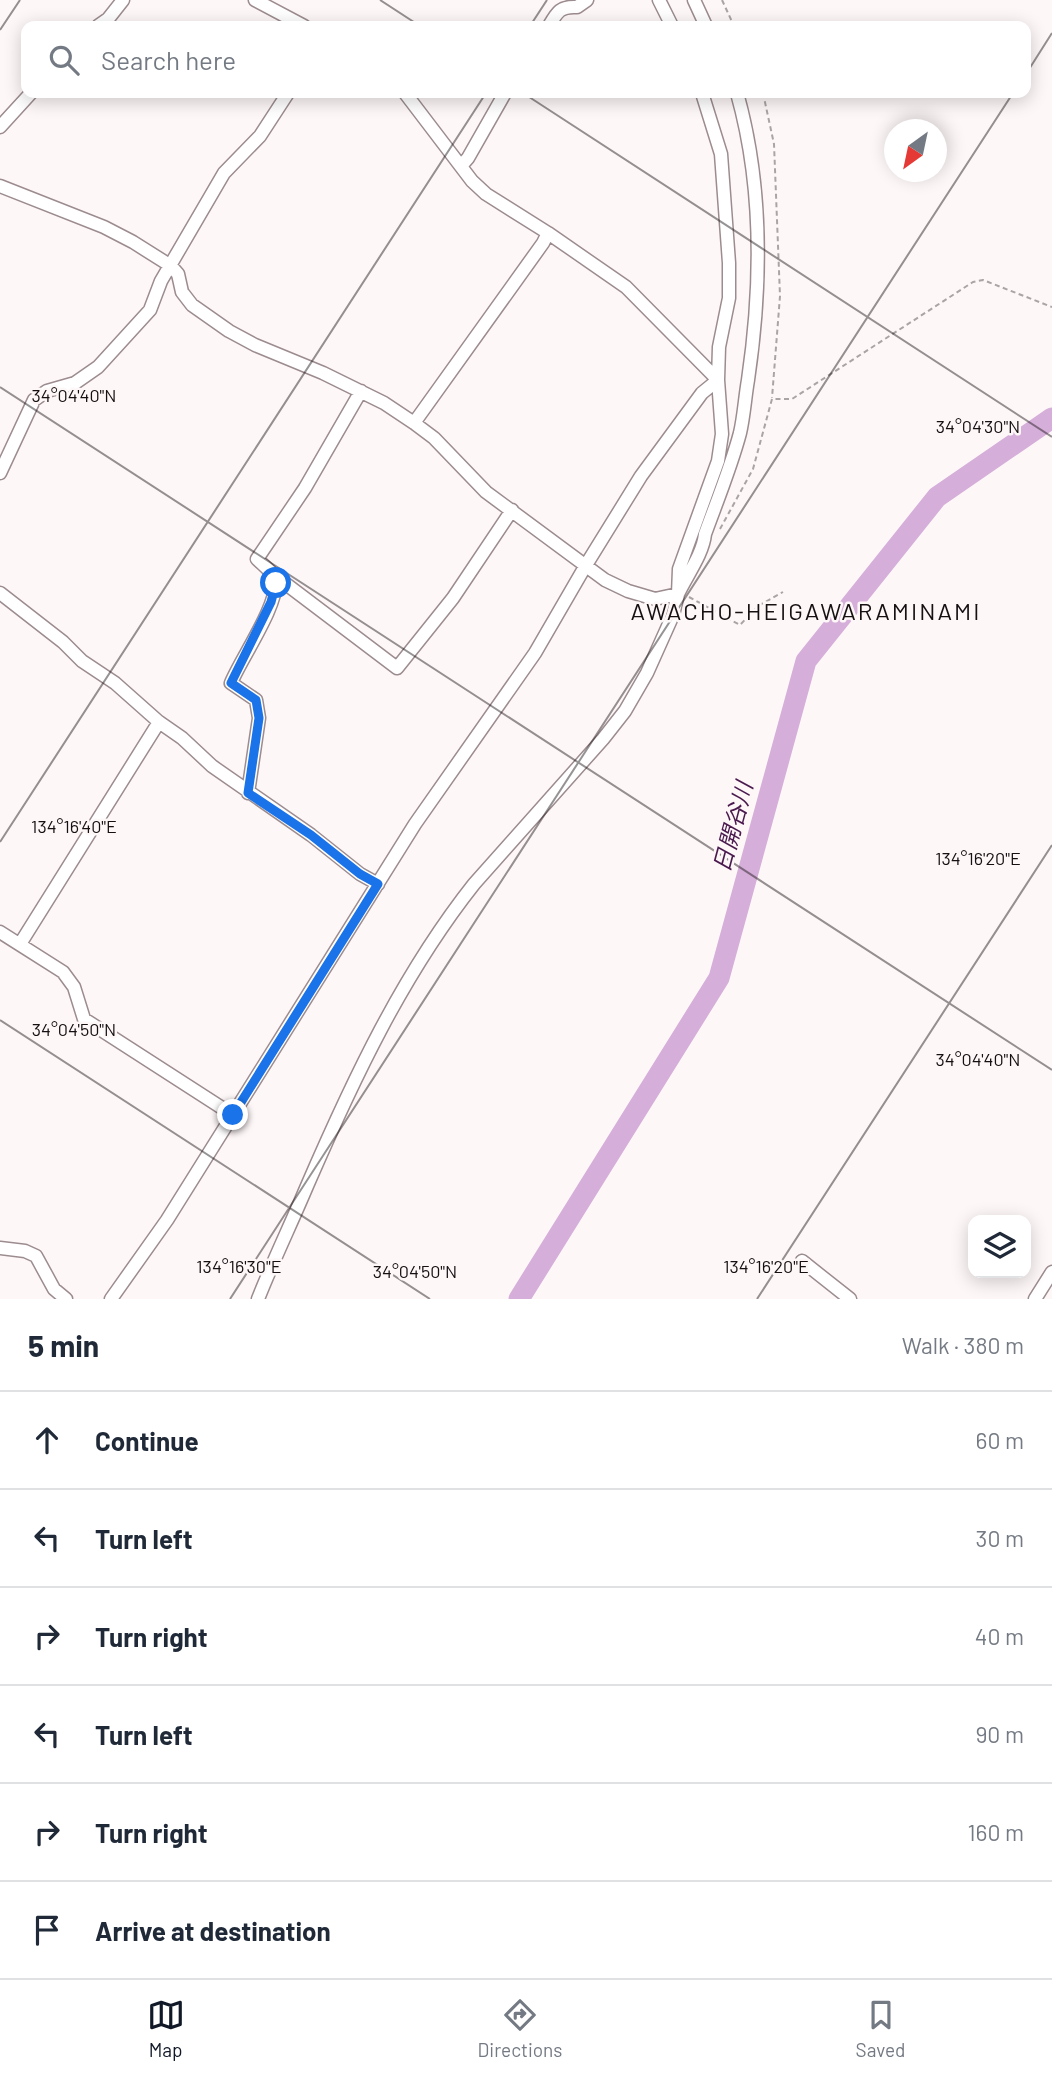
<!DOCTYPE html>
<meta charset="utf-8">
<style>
:root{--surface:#fff;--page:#f6f6f7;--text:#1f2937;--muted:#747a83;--line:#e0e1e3;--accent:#111827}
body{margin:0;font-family:Barlow,"Noto Sans JP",sans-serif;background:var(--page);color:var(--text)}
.controls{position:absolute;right:21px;bottom:21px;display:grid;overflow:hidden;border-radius:14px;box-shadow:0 4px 18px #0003}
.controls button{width:63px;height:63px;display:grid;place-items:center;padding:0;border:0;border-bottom:2px solid var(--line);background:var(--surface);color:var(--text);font:35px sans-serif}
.compass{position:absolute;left:884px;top:119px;width:63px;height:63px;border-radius:50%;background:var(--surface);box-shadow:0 4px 18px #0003;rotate:213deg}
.stop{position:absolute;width:21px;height:21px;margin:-16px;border:5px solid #1a73e8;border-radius:50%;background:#fff}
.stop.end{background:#1a73e8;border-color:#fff;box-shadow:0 2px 7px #0008}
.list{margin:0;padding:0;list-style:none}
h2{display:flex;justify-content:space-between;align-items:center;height:91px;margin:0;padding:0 28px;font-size:30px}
h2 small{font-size:23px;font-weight:400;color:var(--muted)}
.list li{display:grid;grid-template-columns:46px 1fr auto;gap:21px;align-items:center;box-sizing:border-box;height:98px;padding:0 28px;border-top:2px solid var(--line)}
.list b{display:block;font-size:26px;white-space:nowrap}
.list em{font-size:23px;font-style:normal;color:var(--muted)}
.icon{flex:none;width:38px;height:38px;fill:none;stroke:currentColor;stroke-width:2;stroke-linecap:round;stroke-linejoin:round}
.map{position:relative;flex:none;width:1052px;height:1299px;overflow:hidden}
.search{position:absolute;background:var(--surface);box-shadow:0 4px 18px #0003;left:21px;right:21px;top:21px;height:77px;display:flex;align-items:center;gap:18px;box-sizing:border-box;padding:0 24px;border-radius:14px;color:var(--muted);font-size:26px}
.sheet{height:679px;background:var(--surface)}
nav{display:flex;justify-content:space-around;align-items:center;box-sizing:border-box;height:98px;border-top:2px solid var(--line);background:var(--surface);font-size:19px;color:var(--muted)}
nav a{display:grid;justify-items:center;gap:4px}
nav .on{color:var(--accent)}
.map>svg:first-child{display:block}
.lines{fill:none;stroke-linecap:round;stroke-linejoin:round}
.river{stroke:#d5aed9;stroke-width:21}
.minor-casing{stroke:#9c8c8f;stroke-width:15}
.path{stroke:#aaa4a5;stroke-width:2;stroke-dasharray:5 3.5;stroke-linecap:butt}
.minor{stroke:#fff;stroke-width:12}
.route{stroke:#1a73e8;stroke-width:9}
.ticks{fill:none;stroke:#161012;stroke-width:2;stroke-opacity:0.45}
.labels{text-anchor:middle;stroke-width:5;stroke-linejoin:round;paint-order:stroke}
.water-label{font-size:23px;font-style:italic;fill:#4a1a4f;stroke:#fef7f8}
.quarter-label{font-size:24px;letter-spacing:2px;fill:#161012;stroke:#fef7f8}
.ticks-label{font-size:18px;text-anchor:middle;fill:#161012;stroke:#fef7f8;stroke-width:5;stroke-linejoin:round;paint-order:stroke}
</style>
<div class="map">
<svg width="1052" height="1299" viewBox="0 0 1052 1299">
<rect width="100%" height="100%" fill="#fef7f8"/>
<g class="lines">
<path class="river" d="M 519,1299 L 719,978 L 806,661 L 937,497 L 1052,418"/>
<defs>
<path id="minor" d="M 255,0 L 304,26
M 659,0 L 672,26
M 694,0 L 706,26
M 98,26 L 108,19 L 123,0
M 549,26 C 557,12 560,6 577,7 L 587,0
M 0,127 L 31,93
M 461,166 L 468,158 L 505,93
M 0,186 L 104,227 L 133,242 L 171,266 L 178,274 L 182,292 L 192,305 L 229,331 L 255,345 L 323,373 L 384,403 L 414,423 L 434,438 L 486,492 L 605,580 L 628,591 L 655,599 L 678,594 C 687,575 703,554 705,534 C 717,501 731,467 740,433 C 744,416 745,397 748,380 C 762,285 763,185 737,93
M 414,423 L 543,243 L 548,233
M 0,473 L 34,400 L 47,391 L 75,383 L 98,367 L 150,310 L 161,281 L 224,173 L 260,136 L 288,93
M 276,583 L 286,584 L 397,668 L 453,598 L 512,510
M 0,593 L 63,642 L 82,661 L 115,683 L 159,722 L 182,738 L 212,766 L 311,835 L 360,874 L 378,884
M 248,793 L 259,718 L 256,700 L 231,683 C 240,660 280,603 275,580 C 273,572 263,565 257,559 L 305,488 L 361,391
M 0,932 L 63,972 L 74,987 L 84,1019 L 233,1115
M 20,944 L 159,722
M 0,1248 L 25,1251 L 36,1256 L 54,1289 L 66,1299
M 802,1261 L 850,1299
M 111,1299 L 167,1220 L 415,824 L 535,653 L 586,565 L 641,476 L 702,393 L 718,380 L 626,287 L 548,233 L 486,194 L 472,181 L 405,93
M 258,1299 C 273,1261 291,1224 307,1186 C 353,1080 402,975 474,884 L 603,739 L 625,711 L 647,673 L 673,615 L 678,594 L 679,569 L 718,461 L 722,434 L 718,380 L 719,347 L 729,298 L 729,263 L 721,154 L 702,93
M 1035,1299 L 1052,1272"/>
</defs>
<use href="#minor" class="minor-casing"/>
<path class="path" d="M 722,0 L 734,26
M 763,93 L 774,144 L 780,296 L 772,398
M 720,529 L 753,469 L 772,399 L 792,399 L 973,282 L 983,280 L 1052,307
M 689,597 L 740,625 L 758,606 L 783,592"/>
<use href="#minor" class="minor"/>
</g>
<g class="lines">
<path class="route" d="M 233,1115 L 378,884 L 360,874 L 311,835 L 248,793 L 259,718 L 256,700 L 231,683 L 271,602 L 276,583"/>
</g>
<path class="ticks" d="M 380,0 L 420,26M 530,26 L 547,0M 0,30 L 20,0M 1026,74 L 1052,33M 523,93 L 1052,437M 0,387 L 1052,1070M 0,842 L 486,93M 0,1020 L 430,1299M 230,1299 L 1013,93M 757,1299 L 1052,845"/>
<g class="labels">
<g class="water-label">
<text transform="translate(733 827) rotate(-75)" y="8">日開谷川</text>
</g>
<g class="quarter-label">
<text x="806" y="620">AWACHO-HEIGAWARAMINAMI</text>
</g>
</g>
<g class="ticks-label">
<text x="74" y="402">34°04'40"N</text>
<text x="978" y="433">34°04'30"N</text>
<text x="74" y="833">134°16'40"E</text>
<text x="978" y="865">134°16'20"E</text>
<text x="74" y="1036">34°04'50"N</text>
<text x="978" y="1066">34°04'40"N</text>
<text x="239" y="1273">134°16'30"E</text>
<text x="766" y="1273">134°16'20"E</text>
<text x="415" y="1278">34°04'50"N</text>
</g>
</svg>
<div class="controls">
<button><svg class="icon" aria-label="layers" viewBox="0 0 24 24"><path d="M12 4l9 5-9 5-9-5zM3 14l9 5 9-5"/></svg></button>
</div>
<svg class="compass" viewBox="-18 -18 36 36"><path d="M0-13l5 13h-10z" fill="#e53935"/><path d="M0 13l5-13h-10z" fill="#747a83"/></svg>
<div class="stop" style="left:276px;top:583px"></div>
<div class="stop end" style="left:233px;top:1115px"></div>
<div class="search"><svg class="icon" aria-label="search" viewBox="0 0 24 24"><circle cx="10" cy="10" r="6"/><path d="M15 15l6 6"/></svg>Search here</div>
</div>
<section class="sheet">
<h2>5 min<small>Walk · 380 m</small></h2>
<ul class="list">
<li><svg class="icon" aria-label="ahead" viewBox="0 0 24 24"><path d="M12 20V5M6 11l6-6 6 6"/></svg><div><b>Continue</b></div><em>60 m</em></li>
<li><svg class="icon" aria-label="left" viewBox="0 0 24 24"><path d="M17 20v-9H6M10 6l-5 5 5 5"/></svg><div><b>Turn left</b></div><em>30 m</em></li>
<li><svg class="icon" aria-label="right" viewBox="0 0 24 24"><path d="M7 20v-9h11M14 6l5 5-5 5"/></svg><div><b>Turn right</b></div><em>40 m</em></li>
<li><svg class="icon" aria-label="left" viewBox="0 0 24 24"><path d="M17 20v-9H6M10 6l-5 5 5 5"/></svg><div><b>Turn left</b></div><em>90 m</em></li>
<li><svg class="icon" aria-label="right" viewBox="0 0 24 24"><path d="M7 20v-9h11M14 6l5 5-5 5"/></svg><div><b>Turn right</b></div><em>160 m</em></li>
<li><svg class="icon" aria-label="arrive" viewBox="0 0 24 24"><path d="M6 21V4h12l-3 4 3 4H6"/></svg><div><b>Arrive at destination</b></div></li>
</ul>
</section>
<nav>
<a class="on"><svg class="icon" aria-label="map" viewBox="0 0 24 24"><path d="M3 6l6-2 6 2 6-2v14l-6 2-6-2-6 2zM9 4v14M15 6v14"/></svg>Map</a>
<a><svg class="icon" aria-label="directions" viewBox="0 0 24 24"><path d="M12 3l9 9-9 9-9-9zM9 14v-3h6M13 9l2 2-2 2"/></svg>Directions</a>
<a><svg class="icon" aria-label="saved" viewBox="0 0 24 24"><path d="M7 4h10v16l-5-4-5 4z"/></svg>Saved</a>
</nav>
